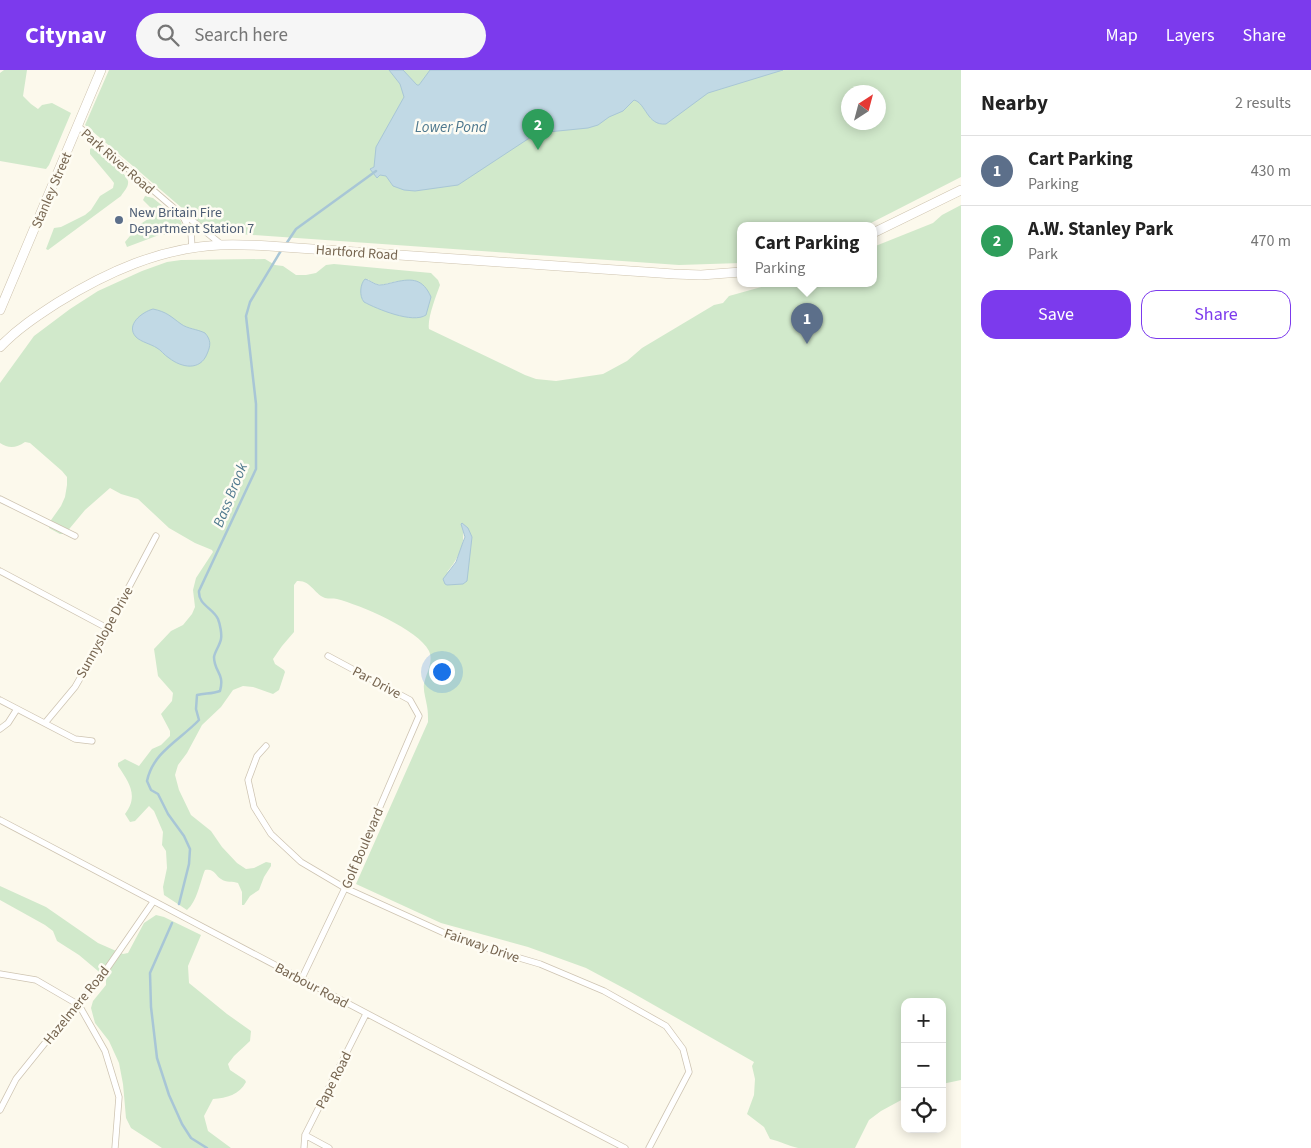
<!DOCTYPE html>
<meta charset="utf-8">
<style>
:root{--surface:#fff;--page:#f6f6f6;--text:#222;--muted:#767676;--line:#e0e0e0;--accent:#7c3aed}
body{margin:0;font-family:"Source Sans 3",sans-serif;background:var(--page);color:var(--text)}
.controls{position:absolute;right:15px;bottom:15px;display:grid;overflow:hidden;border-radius:10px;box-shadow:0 2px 12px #0003}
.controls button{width:45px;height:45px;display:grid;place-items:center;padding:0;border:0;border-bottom:1px solid var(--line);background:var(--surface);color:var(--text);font:25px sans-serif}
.compass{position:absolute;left:841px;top:15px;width:45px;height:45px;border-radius:50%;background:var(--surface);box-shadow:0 2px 12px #0003;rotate:36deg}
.you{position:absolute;left:441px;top:601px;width:18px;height:18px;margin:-12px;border:4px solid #fff;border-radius:50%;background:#1a73e8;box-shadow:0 0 0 8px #1a73e833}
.badge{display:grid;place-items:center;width:32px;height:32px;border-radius:50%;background:var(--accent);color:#fff;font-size:16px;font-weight:700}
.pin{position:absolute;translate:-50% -41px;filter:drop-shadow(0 1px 2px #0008)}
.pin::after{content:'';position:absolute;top:26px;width:18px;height:15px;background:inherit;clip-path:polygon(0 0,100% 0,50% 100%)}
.popup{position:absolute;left:737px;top:152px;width:140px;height:65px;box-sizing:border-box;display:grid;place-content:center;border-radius:10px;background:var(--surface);filter:drop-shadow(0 1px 4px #0005);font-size:16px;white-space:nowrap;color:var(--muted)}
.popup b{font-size:19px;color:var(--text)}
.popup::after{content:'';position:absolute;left:50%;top:100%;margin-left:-10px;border:10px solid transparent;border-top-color:var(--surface)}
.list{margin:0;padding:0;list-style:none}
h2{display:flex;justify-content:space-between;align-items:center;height:65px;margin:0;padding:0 20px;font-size:21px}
h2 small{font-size:16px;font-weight:400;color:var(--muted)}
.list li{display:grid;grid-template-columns:32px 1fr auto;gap:15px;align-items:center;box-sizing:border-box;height:70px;padding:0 20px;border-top:1px solid var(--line)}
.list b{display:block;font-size:19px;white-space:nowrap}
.list p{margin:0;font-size:16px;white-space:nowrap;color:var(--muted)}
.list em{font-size:16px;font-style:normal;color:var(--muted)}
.actions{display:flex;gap:10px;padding:15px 20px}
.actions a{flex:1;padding:11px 0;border:1px solid var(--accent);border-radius:15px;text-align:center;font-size:18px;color:var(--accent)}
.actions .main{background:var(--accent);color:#fff}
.icon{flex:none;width:28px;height:28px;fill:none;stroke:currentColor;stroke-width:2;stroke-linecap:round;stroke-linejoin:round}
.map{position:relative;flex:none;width:961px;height:1078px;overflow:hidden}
header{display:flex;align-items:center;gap:30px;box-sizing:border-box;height:70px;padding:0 25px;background:var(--accent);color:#fff}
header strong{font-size:24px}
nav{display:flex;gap:28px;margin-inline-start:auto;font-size:18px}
.search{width:350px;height:45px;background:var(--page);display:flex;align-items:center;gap:12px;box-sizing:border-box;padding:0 18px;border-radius:28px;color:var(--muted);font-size:19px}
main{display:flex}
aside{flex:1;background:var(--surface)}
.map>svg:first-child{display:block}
.green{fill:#d1e9cb;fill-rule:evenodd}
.water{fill:#c1d9e5;stroke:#a8c6d6}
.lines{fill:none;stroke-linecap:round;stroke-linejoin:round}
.stream{stroke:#a8c6d6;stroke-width:2.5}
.street-casing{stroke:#cec4b2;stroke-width:7}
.secondary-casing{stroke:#cec3ae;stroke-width:10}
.street{stroke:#fff;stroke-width:5.5}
.secondary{stroke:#fff;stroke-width:9}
.service-dot{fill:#5c6f8a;stroke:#fefcf3;stroke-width:2}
.labels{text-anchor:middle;stroke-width:5;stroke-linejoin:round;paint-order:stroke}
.street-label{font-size:14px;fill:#766550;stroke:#fefcf3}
.service-label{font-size:14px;fill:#4e5e75;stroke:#fefcf3;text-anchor:start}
.water-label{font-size:15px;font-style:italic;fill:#4e788e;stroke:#fefcf3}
</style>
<header>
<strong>Citynav</strong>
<div class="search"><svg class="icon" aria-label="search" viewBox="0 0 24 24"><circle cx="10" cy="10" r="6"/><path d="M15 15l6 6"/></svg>Search here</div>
<nav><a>Map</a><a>Layers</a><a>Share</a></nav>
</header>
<main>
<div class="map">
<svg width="961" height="1078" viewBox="0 0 961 1078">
<rect width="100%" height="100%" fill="#fcf9ec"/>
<path class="green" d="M 4,0 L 27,0 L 23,26 L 31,34 L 38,39 L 42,35 L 52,33 L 71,43 L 49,95 L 46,99 L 0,91 L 0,3 Z
M 109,0 L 961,0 L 961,107 L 867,155 L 741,155 L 741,193 L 679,195 L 210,162 L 85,55 ZM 848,22 L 878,22 L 878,52 L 848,52 Z
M 92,78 C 100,83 126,102 128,111 C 129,117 124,121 121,126 L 48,180 L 46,179 L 54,158 L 61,157 L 85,145 L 91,140 L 100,126 L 113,118 L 114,113 L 111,109 L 90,84 L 90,79 Z
M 145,126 L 153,128 L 181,151 L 182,155 L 179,164 L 159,165 L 127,177 L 125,172 L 139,155 L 151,147 L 154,141 L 143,130 Z
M 961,135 L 961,1010 L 942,1014 L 942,932 L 905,932 L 905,1028 L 881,1041 L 869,1050 L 855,1078 L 798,1078 C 788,1076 780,1071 770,1069 L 764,1057 L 747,1044 L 754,1025 L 755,1009 L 752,996 L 754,992 L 631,922 L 586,898 L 528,877 L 441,853 L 356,814 L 428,652 C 428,647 428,641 427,636 C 426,629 423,621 424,614 C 426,603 434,592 429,581 C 418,559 360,535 337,529 C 333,528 329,529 325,528 C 313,523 311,510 297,511 L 294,515 L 294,562 L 282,576 L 273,589 L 275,594 L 284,600 L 285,602 L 279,620 L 273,624 L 253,617 L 243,616 L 233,620 L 221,637 L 202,655 L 187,683 L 178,695 L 175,705 L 179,720 L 191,745 L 211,761 L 222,777 L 237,793 L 246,799 L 254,798 L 266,792 L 271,793 L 271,796 L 264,807 L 259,820 L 250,826 L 244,835 L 242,835 L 242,822 L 238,813 C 233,811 226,813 221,809 C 215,805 214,798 205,800 C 200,812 197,832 187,840 L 164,825 L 163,817 L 167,798 L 166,781 L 162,775 L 163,762 L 154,741 L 149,736 L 135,751 L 130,752 L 125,744 C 139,726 129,712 118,696 L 118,693 L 125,689 L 139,696 L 152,679 L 161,675 L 170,666 L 170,661 L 161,644 L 172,631 L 173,623 L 158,606 L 154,579 L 171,561 L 183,555 L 192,544 L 195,537 L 193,520 L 196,508 L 213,482 L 212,480 L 195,473 L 169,458 L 138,429 L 121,424 L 110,418 L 85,440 L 65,464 L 60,464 L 49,458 L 49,453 L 61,436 L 65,427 L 67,415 L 67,407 L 62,401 L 30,373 L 25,372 C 16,378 9,379 0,373 L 0,313 L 34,266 L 70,239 L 98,221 L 142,201 L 167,192 L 181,190 L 265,189 L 275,195 L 283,196 L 296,205 L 306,205 L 316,203 L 326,195 L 334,194 L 431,203 L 438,210 L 440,215 C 436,226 427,249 429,259 L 525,305 L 536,309 L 556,311 L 603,304 L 627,291 L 642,278 L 714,235 L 723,233 L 729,226 L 776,213 L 873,213 L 873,177 L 933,153 L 942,145 ZM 368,209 C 377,218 386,214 397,211 L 403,246 L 371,235 ZM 461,454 L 472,467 L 469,485 L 447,502 C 458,490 468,470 461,454 Z
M 0,816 L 46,837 L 98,873 L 123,884 L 128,883 L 144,853 L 156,845 L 164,847 L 201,865 L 188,896 L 189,913 L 227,944 L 251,961 L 250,971 L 234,986 L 228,994 L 230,1000 L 245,1010 L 246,1012 C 239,1025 227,1028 213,1029 L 204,1046 L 208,1061 L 231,1078 L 162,1078 L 131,1058 L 126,1048 L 123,1014 L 119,993 L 109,971 L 95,953 L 91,938 L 93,931 L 106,915 L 106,910 L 104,906 L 79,885 L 57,871 L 53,861 L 45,855 L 0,830 Z"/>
<path class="water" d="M 389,0 L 403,0 L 417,15 L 419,15 L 430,0 L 783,0 L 708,23 L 666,54 C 647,56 646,33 634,30 L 623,41 L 609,47 L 598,55 L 588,58 L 548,62 L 531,67 L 458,115 L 415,121 L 404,120 L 393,116 L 386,106 L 380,105 L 377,108 L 370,99 L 374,97 L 376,77 L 404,27 L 400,14 Z
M 365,209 C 370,210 373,214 379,215 C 385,215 390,213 395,212 C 413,208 423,209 431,227 L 426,245 C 413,254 377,239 364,232 C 359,226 360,214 365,209 Z
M 153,239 C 167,242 170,246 181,254 C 188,259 197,259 205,263 C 211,270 211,275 207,284 C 200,301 182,298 169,288 C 164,285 161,280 157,278 C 151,274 141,272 136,267 C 125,255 142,242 153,239 Z
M 462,453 L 468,458 L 472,467 L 467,511 L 463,514 L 447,515 L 445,514 L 443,509 L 456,492 L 463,472 L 465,467 L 461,454 Z"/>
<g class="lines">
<path class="stream" d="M 286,174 L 296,159 L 376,101
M 179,834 L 189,794 L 190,779 L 184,766 L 168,744 L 158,724 L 151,720 L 147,711 C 153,682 180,670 199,650 L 196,639 L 197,625 C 205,623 212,624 220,621 C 225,603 214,602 214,587 C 215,581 220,575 221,569 C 222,564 220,554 218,549 C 213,538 198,535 199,521 L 256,399 L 256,334 L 246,246 L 250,232 L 282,179
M 172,853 L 150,903 L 151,937 L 157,988 L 169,1025 L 182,1054 L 191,1068 L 207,1078"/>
<defs>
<path id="street" d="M 78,56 L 182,145 L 191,162 L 192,178
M 182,145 L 189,148 L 222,175
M 0,429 L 75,466
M 0,501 L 107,558
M 0,630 L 75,669 L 92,671
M 45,653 L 75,617 L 86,598 L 156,466
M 0,659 L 8,653 L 17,639
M 266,676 L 257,686 L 248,710 L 254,737 L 271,764 L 301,792 L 345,818 L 462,871 L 540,894 L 604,921 L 666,956 L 683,979 L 689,1002 L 649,1078
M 0,750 C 208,861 416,970 625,1078
M 0,904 L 36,910 L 79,935 L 105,981 L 119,1027 L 115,1078
M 302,908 L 345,818 L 419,646 L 410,630 L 328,586
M 0,1040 L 16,1009 L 49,968 L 97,913 L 153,832
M 305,1065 L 329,1078
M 304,1078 L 305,1065 L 366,944"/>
<path id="secondary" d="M 873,163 L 961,120
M 0,240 L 101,0
M 0,277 C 17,259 37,246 57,233 C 107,202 160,178 220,175 C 236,174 253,175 269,176 L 674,204 L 701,205 L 741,202"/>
</defs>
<use href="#street" class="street-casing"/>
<use href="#secondary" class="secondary-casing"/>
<use href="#street" class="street"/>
<use href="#secondary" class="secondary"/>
</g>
<circle class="service-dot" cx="119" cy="150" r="5"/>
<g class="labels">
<g class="street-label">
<text transform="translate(118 91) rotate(41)" y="5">Park River Road</text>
<text transform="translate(51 120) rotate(-67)" y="5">Stanley Street</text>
<text transform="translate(357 182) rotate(4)" y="5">Hartford Road</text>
<text transform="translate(104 562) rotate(-61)" y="5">Sunnyslope Drive</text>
<text transform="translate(377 612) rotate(28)" y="5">Par Drive</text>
<text transform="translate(362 778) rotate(-67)" y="5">Golf Boulevard</text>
<text transform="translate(482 875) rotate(19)" y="5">Fairway Drive</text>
<text transform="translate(312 915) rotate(28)" y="5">Barbour Road</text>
<text transform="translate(76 935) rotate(-51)" y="5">Hazelmere Road</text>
<text transform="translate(333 1010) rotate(-63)" y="5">Pape Road</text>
</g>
<g class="service-label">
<text x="129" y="147">New Britain Fire<tspan x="129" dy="16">Department Station 7</tspan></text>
</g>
<g class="water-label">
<text x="451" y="62">Lower Pond</text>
<text transform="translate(230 425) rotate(-68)" y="5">Bass Brook</text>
</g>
</g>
</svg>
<div class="controls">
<button>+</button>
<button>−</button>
<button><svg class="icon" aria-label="locate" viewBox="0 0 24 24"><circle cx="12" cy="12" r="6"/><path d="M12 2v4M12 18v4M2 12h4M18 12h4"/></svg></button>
</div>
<svg class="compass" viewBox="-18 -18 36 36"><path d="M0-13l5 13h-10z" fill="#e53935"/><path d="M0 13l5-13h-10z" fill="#767676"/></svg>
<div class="you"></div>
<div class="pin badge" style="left:807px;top:274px;background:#5c6f8a">1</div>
<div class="popup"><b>Cart Parking</b>Parking</div>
<div class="pin badge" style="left:538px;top:80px;background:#2e9e5b">2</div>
</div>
<aside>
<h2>Nearby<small>2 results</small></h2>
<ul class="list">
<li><span class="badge" style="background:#5c6f8a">1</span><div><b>Cart Parking</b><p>Parking</p></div><em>430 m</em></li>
<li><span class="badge" style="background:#2e9e5b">2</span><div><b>A.W. Stanley Park</b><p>Park</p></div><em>470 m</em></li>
</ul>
<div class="actions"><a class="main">Save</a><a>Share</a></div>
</aside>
</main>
